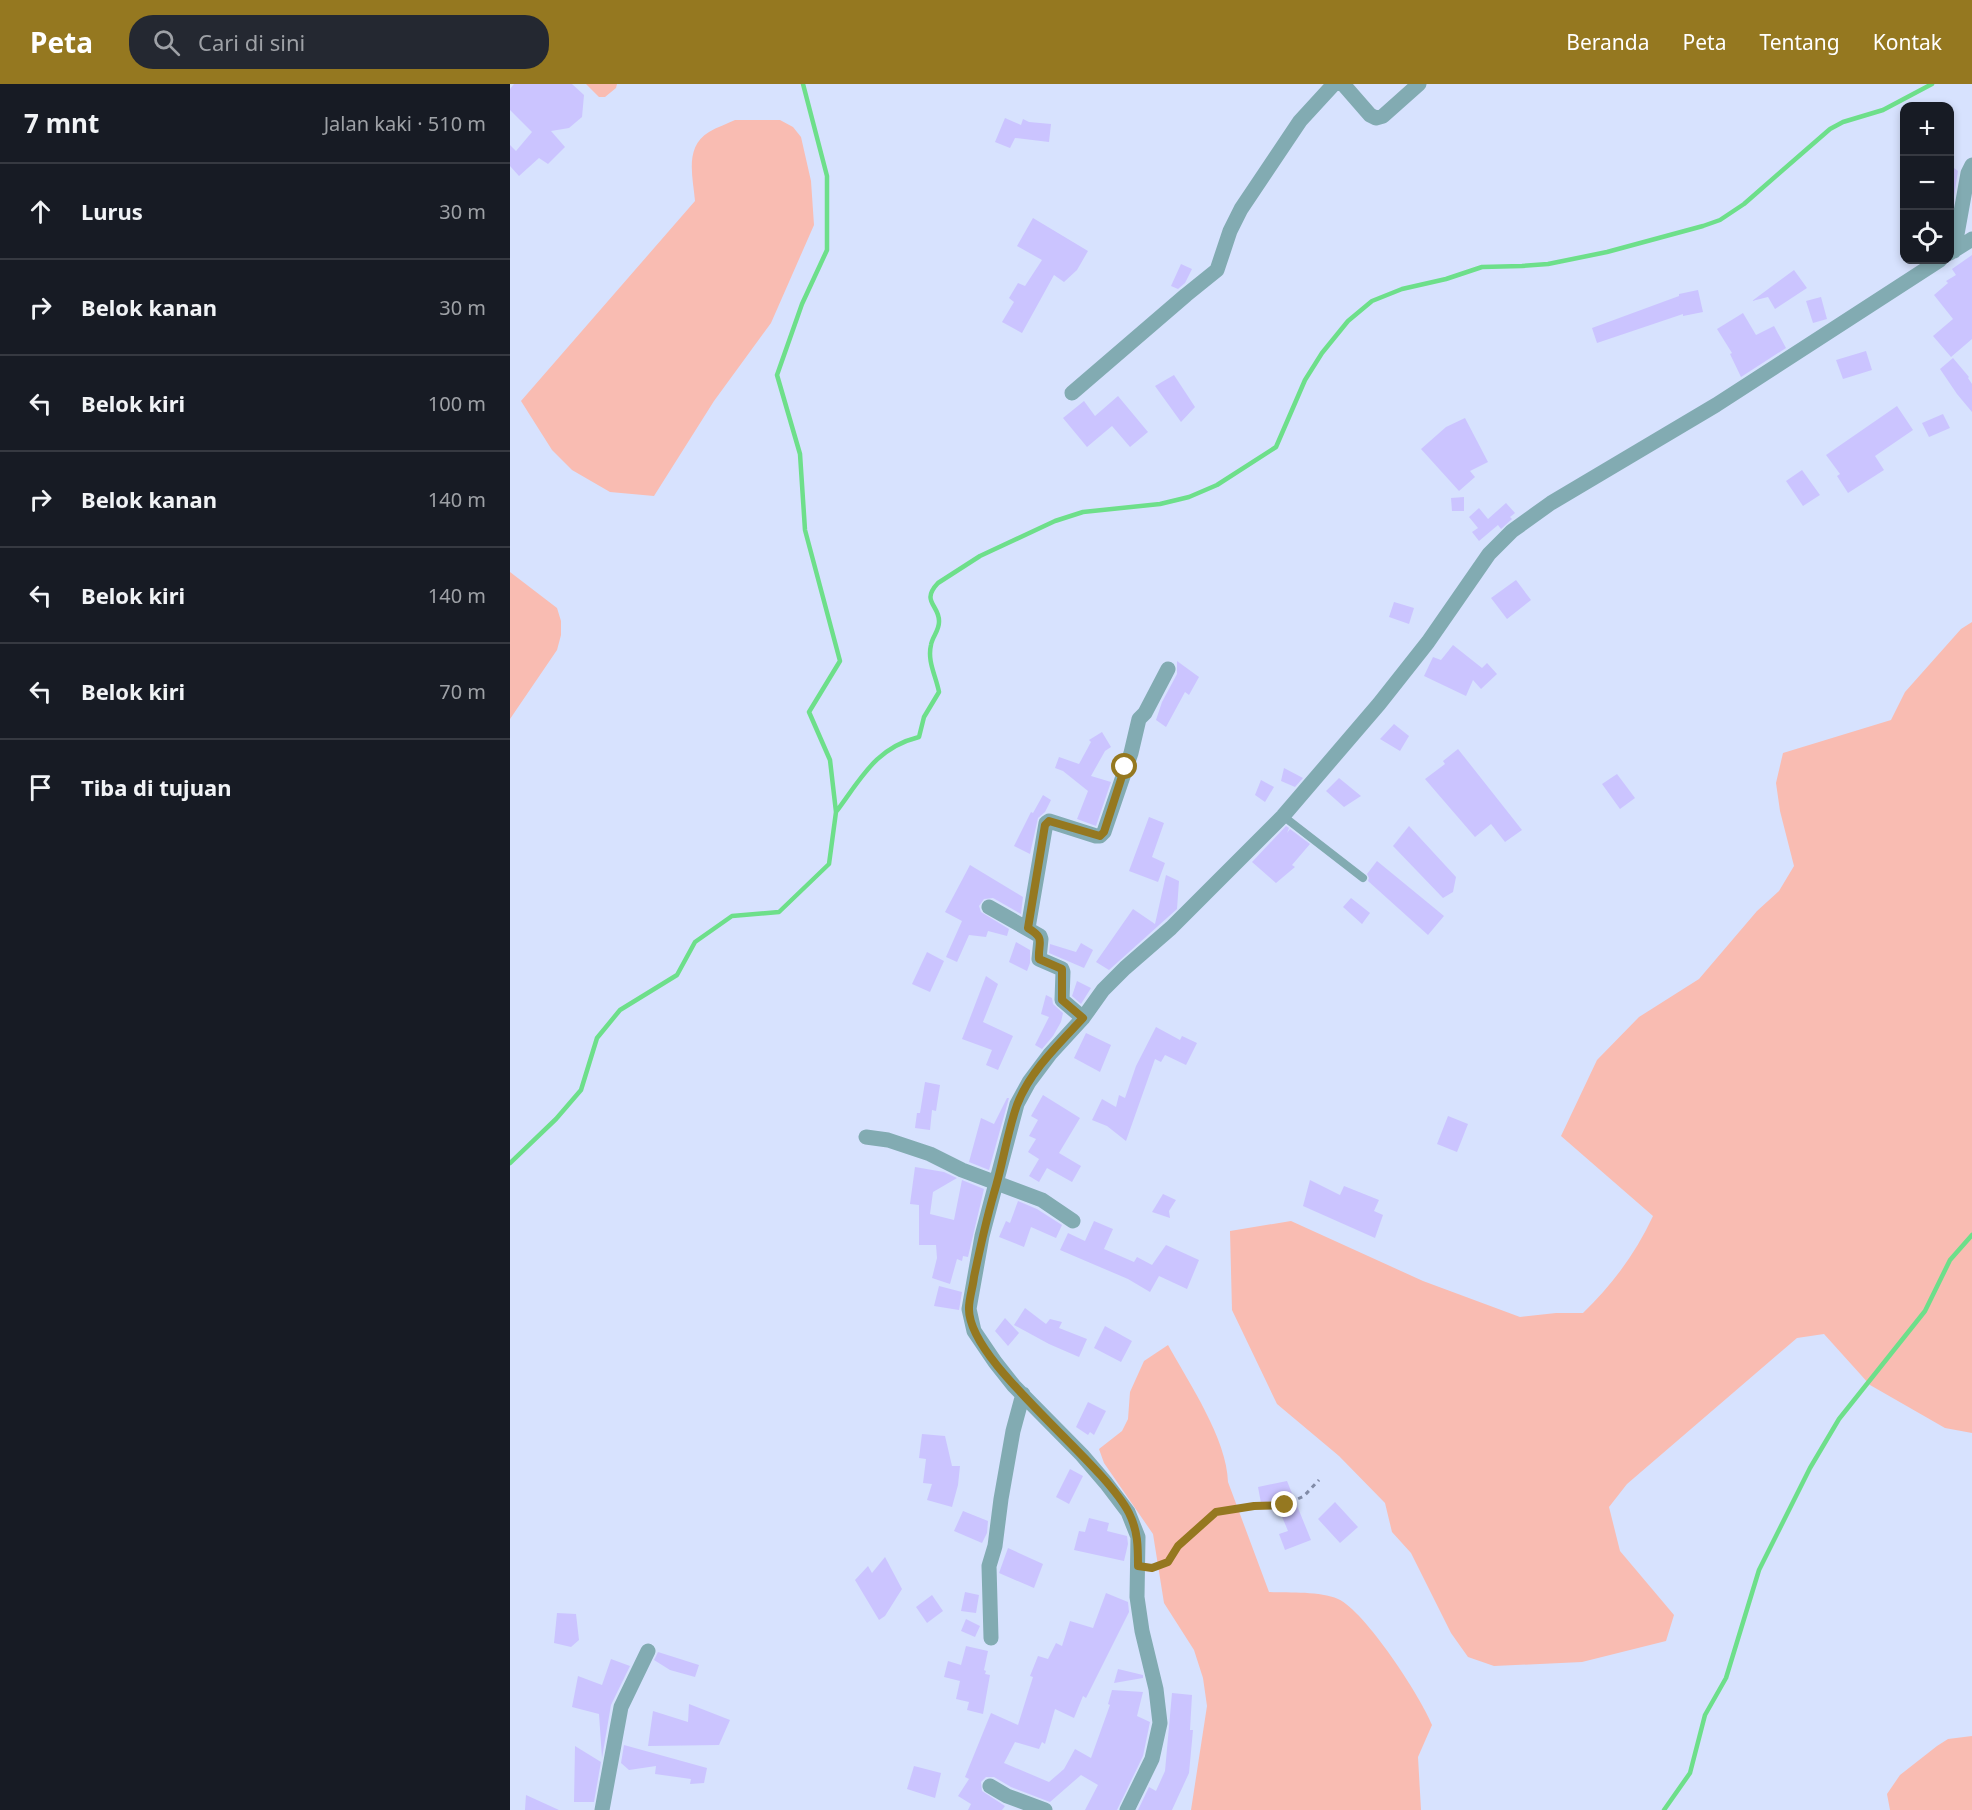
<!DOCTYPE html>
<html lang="id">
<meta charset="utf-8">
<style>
:root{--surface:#171b24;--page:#242831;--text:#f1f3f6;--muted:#9ea1a6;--line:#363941;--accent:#957820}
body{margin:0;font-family:"Noto Sans",sans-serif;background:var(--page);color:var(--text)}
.controls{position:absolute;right:18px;top:18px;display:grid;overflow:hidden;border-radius:12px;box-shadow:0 3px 9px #0003}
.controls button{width:54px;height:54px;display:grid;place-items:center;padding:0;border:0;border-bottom:2px solid var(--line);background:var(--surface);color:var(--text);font:30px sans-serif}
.stop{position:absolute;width:18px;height:18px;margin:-14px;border:4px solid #957820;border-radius:50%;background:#fff}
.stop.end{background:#957820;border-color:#fff;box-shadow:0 2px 6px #0008}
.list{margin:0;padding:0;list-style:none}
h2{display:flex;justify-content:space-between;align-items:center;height:78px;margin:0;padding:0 24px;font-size:26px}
h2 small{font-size:20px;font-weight:400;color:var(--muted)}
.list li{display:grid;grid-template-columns:39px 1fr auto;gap:18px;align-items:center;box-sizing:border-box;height:96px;padding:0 24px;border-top:2px solid var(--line)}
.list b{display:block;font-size:22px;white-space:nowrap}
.list em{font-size:20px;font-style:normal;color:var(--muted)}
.icon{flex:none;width:33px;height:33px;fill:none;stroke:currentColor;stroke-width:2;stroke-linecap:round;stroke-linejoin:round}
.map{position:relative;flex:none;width:1462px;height:1726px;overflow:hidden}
header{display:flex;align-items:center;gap:36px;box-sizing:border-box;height:84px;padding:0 30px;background:var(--accent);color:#fff}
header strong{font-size:28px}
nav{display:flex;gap:33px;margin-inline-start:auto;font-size:21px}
.search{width:420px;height:54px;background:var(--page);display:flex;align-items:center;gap:15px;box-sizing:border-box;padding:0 21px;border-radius:24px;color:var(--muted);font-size:22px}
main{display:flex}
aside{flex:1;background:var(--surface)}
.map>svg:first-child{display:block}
.green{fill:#f9bcb2}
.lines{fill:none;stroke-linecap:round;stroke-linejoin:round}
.stream{stroke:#6ddf8a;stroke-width:4.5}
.building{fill:#cbc4ff}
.path{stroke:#818ba7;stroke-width:3;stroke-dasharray:4.5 4.5;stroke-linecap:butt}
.service{stroke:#82abb2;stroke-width:8}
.minor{stroke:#82abb2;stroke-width:15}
.route{stroke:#957820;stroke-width:8}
</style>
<header>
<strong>Peta</strong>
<div class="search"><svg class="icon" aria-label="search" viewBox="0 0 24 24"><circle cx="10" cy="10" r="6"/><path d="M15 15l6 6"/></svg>Cari di sini</div>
<nav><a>Beranda</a><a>Peta</a><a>Tentang</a><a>Kontak</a></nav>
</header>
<main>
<aside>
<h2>7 mnt<small>Jalan kaki · 510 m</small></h2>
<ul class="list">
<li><svg class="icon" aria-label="ahead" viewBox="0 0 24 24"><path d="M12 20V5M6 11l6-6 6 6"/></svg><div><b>Lurus</b></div><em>30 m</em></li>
<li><svg class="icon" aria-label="right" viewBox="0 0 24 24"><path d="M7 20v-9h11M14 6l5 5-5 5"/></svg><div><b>Belok kanan</b></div><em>30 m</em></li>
<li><svg class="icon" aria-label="left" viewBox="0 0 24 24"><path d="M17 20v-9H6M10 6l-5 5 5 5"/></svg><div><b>Belok kiri</b></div><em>100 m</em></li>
<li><svg class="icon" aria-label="right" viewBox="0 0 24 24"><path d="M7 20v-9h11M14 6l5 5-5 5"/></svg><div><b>Belok kanan</b></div><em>140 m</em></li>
<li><svg class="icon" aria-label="left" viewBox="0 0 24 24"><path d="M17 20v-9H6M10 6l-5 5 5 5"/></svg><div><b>Belok kiri</b></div><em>140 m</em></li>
<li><svg class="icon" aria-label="left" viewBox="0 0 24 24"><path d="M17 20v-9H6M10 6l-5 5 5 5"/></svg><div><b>Belok kiri</b></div><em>70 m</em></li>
<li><svg class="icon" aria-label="arrive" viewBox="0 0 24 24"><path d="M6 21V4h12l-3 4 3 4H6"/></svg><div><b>Tiba di tujuan</b></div></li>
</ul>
</aside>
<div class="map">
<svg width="1462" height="1726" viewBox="0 0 1462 1726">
<rect width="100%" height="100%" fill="#d7e2fe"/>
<path class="green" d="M 76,0 L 107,0 L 106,4 L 95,13 L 89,13 Z
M 225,36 L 270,36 L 283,43 L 291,53 L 301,97 L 304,141 L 261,239 L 204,317 L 144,412 L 100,408 L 62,386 L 42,366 L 11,317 L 185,117 C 183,93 174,63 199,48 C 207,43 217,40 225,36 Z
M 0,488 L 47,524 L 51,537 L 51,551 L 47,566 L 0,635 Z
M 1462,538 L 1462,1349 L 1435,1344 L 1360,1301 L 1314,1250 L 1287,1254 L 1117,1400 L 1099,1423 L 1110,1467 L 1164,1531 L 1156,1557 L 1072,1578 L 984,1582 L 958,1573 L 941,1549 L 901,1469 L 882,1448 L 875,1419 L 829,1372 L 767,1320 L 722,1226 L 720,1147 L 781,1137 L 913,1197 L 1010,1233 L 1046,1229 L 1073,1229 C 1102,1201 1126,1169 1143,1132 L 1051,1052 L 1087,976 L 1129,933 L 1189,895 L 1247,827 L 1269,807 L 1284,782 L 1270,727 L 1266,699 L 1273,669 L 1381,636 L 1395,608 L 1451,545 Z
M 658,1261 C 679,1299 717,1355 718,1398 L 759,1508 C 779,1509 810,1507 828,1515 C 855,1527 911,1613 922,1641 L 908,1673 L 911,1726 L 681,1726 L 697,1622 L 693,1594 L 684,1566 L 654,1519 L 643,1450 L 594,1379 L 589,1365 L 612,1347 L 618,1335 L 620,1308 L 634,1277 Z
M 1462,1652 L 1462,1726 L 1380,1726 L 1377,1710 L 1390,1691 L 1427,1662 L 1438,1655 Z"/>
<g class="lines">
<path class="stream" d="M 326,728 C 351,695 365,664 409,653 L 414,633 L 429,608 C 426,592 417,577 421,561 C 422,553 429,547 429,538 C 430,521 410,518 428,499 L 470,472 L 545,437 L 573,428 L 650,420 L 679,413 L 707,401 L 766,363 L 795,296 L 812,269 L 838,237 L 862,217 L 892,205 L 936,195 L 972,183 L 1012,182 L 1038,180 L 1097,168 L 1193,142 L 1210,136 L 1234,120 L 1320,45 L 1333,38 L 1373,26 L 1422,0
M 0,1079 L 46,1035 L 71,1006 L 87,954 L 110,926 L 167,891 L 185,858 L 222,832 L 269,828 L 319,780 L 326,728 L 320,676 L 299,628 L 330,577 L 295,446 L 290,370 L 267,291 L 292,220 L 317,166 L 317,92 L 293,0
M 1154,1726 L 1180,1689 L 1195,1631 L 1216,1594 L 1249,1486 L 1300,1384 L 1329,1335 L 1415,1227 L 1440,1176 L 1462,1151"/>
</g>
<path class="building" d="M 4,0 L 62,0 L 74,11 L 72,33 L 59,44 L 41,47 L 55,63 L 38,80 L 29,74 L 9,92 L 0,82 L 0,61 L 6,67 L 22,48 L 0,26 L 0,5 Z
M 495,34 L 511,41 L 513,35 L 519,38 L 541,40 L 539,58 L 505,54 L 500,64 L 485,58 Z
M 1440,81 L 1448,87 L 1444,112 L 1440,119 Z
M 523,134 L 578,167 L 567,186 L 554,198 L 544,191 L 512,249 L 492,238 L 504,218 L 499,214 L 508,199 L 515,202 L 532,176 L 507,162 Z
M 1462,171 L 1462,255 L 1441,273 L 1423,252 L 1443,235 L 1424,211 L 1438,199 L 1436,197 L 1446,191 L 1442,185 Z
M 671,180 L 682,185 L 675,199 L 668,205 L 661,202 Z
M 1284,186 L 1297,204 L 1265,225 L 1258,213 L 1242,217 Z
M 1188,206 L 1193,228 L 1173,232 L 1173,230 L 1087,259 L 1082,244 L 1169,212 L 1169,210 Z
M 1311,213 L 1317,235 L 1303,239 L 1296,217 Z
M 1233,229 L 1246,251 L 1264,242 L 1276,264 L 1231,293 L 1220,270 L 1222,269 L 1207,245 Z
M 1356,267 L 1362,286 L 1333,295 L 1326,276 Z
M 1443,274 L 1459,293 L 1458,294 L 1462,300 L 1462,328 L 1447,310 L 1430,285 Z
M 664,291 L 685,323 L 671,338 L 645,302 Z
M 608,312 L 638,348 L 620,363 L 602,342 L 577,363 L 553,334 L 574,317 L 585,332 Z
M 1387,322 L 1403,346 L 1365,372 L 1374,386 L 1338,409 L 1327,392 L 1330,390 L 1316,371 Z
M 1433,330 L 1440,344 L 1419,353 L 1412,339 Z
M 955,334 L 978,378 L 960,387 L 965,393 L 949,407 L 911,365 L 936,343 Z
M 1292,386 L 1310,411 L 1293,422 L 1276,397 Z
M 954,413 L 954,427 L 942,427 L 941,414 Z
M 996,419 L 1005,429 L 1000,433 L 1002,435 L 991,445 L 988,441 L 969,457 L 962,448 L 968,444 L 959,433 L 969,424 L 978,435 Z
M 1006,496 L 1021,516 L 997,535 L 981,514 Z
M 884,518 L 904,524 L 899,540 L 879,533 Z
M 943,561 L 972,584 L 977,579 L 987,590 L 971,605 L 963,596 L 956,612 L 914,592 L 923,573 L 931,576 Z
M 667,577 L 689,593 L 679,611 L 675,608 L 656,643 L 646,636 L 652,618 L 667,590 Z
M 884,640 L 899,652 L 890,667 L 870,655 Z
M 592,648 L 601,663 L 595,667 L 581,692 L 601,698 L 586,742 L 567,735 L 578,707 L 553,687 L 545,684 L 549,673 L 569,680 L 581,658 L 579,656 Z
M 948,665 L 1012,746 L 995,758 L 981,740 L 965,753 L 915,695 L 935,680 L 933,677 Z
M 774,684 L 793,694 L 785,703 L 771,697 Z
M 1107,690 L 1125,714 L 1110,725 L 1092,700 Z
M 829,694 L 851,712 L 834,723 L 816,707 Z
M 751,696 L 764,703 L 755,718 L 745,711 Z
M 533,711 L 541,716 L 535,728 L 528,734 L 520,770 L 504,762 L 521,728 L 523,729 Z
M 639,733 L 654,739 L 642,773 L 655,779 L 648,798 L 619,787 Z
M 776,742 L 779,744 L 777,749 L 780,745 L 800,760 L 782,781 L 785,783 L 766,799 L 742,778 Z
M 899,742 L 946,793 L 943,808 L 933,814 L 883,762 Z
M 867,777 L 934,832 L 918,851 L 858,797 L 859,794 L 857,790 Z
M 460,781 L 513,813 L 511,830 L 483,814 L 474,815 L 469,822 L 471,828 L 499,845 L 497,852 L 478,847 L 476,853 L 459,851 L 447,878 L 436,873 L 452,837 L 435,828 Z
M 656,791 L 669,797 L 667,825 L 599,886 L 586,878 L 623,825 L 645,840 Z
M 841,814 L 860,829 L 852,840 L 833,823 Z
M 506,858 L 520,866 L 520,879 L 517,887 L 499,878 Z
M 571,859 L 583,866 L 574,884 L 539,869 L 540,860 L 566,868 Z
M 417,868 L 434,877 L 420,908 L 402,900 Z
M 476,892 L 488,900 L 473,938 L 503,952 L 488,986 L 476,981 L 482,966 L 452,955 Z
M 567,897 L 581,904 L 571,920 L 562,912 Z
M 536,911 L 542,914 L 543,920 L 553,929 L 551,938 L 543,952 L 532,965 L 525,961 L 539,933 L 531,930 Z
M 646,943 L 670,956 L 672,952 L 687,959 L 676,981 L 655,971 L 651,978 L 645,975 L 616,1057 L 597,1042 L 582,1036 L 592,1015 L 606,1023 L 609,1011 L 615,1014 L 626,982 Z
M 576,949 L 601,961 L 590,988 L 564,974 Z
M 415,998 L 430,1001 L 426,1027 L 422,1026 L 420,1046 L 405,1044 L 407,1029 L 410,1029 Z
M 533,1011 L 570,1034 L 549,1069 L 571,1082 L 562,1098 L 537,1084 L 529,1098 L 519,1092 L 529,1075 L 518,1068 L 526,1055 L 519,1052 L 528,1036 L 521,1032 Z
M 497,1014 L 499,1014 L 479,1086 L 459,1078 L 471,1034 L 484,1040 Z
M 938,1032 L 958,1040 L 947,1068 L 927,1060 Z
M 405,1083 L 434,1088 L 447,1094 L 423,1108 L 420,1130 L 444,1136 L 452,1096 L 474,1105 L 458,1173 L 453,1172 L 452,1177 L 447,1175 L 440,1200 L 422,1194 L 427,1174 L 426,1161 L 409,1161 L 409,1121 L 400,1120 Z
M 800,1096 L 830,1111 L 834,1102 L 869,1116 L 864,1127 L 873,1131 L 865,1154 L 793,1122 Z
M 653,1110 L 666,1116 L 659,1127 L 660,1134 L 642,1128 Z
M 508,1117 L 527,1125 L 552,1141 L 546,1154 L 521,1143 L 514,1163 L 489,1153 L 496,1137 L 500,1139 Z
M 584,1137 L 603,1145 L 594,1165 L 624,1178 L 627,1173 L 642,1181 L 656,1161 L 689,1176 L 677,1205 L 649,1192 L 640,1208 L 618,1195 L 550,1166 L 558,1149 L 575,1157 Z
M 429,1202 L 452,1208 L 449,1226 L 424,1222 Z
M 515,1224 L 536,1240 L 540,1235 L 552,1238 L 549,1244 L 577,1255 L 569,1273 L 539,1260 L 504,1241 Z
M 495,1234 L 509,1249 L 498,1262 L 485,1247 Z
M 595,1242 L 622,1257 L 611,1278 L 584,1264 Z
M 578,1318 L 596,1327 L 584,1351 L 580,1348 L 578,1351 L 566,1343 Z
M 412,1350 L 435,1352 L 442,1382 L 450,1382 L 448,1401 L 442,1423 L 417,1416 L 422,1400 L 413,1399 L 416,1375 L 409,1374 Z
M 560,1385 L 573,1392 L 559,1420 L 546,1413 Z
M 777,1397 L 801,1456 L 775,1466 L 769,1450 L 778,1447 L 765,1416 L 751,1419 L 748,1403 Z
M 825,1418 L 848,1443 L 830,1459 L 808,1435 Z
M 453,1427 L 478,1437 L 477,1449 L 472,1459 L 444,1447 Z
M 579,1434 L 599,1439 L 597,1447 L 617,1452 L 618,1460 L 614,1477 L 564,1466 L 569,1447 L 575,1448 Z
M 498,1464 L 533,1480 L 524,1504 L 489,1489 Z
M 375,1473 L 392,1505 L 375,1532 L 369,1536 L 345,1496 L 358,1482 L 362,1489 Z
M 455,1508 L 469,1511 L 466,1529 L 451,1527 Z
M 596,1509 L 618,1518 L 619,1528 L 576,1614 L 573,1612 L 564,1634 L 545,1625 L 535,1660 L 532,1658 L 529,1665 L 505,1658 L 494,1679 L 539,1698 L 554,1685 L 565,1665 L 581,1674 L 600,1621 L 598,1620 L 602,1606 L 633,1608 L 627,1632 L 640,1638 L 633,1672 L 607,1726 L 575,1726 L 588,1701 L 571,1691 L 540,1718 L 501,1703 L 484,1693 L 476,1693 L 471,1698 L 472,1707 L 495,1722 L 492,1726 L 458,1726 L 461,1720 L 448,1712 L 459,1695 L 455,1693 L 481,1629 L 508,1641 L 523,1593 L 520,1592 L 528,1572 L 538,1575 L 546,1559 L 552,1562 L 560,1537 L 583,1544 Z
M 422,1511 L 433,1527 L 417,1539 L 406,1523 Z
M 47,1529 L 66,1530 L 69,1556 L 61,1563 L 44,1559 Z
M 456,1535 L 470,1542 L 465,1553 L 451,1547 Z
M 456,1562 L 478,1567 L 474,1586 L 476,1587 L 475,1590 L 480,1591 L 473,1630 L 457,1626 L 459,1618 L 446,1615 L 450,1597 L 434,1593 L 438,1577 L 451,1581 Z
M 148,1568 L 189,1581 L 185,1593 L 160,1586 L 144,1576 Z
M 101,1575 L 120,1582 L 101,1621 L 92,1674 L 89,1630 L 62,1623 L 68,1592 L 92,1601 Z
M 608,1585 L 633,1591 L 633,1594 L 604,1599 Z
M 662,1609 L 682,1611 L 680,1646 L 683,1646 L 679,1689 L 662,1726 L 628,1726 L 639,1703 L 646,1707 L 655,1687 Z
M 179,1620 L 220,1636 L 209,1661 L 138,1662 L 143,1627 L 178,1638 Z
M 114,1661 L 197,1684 L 194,1699 L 180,1700 L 181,1695 L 145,1690 L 146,1682 L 119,1686 L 111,1679 Z
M 65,1662 L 91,1678 L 84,1718 L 64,1718 Z
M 404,1682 L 431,1689 L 425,1714 L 397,1705 Z
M 16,1711 L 49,1726 L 15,1726 Z"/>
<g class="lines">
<path class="path" d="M 642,1484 L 658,1478 L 668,1462 L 706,1428 L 744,1422 L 775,1421 L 794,1412 L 809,1396"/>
<path class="service" d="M 773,732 L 853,794"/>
<path class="minor" d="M 833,0 L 860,31 L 866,34 L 873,32 L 909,0
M 1444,167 L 1458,89 L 1462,81
M 1440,169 L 1462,155
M 562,309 L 676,211 L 707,186 L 720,147 L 731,125 L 790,37 L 824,0
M 479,823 L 530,852 L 531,855 L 529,875 L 552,885 L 553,888 L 552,916 L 573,934
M 518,844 L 536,739 L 539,737 L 586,752 L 590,752 L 594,748 L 621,669 L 629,635 L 635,629 L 658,585
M 356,1053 L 378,1056 L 420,1070 L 452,1086 L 532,1116 L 563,1137
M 481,1554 L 479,1482 L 485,1462 L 491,1415 L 503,1347 L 513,1310
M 480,1702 L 497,1712 L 535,1726
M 92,1726 L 111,1623 L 138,1567
M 617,1726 L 642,1675 L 650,1639 L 646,1605 L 632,1547 L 627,1513 L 628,1453 L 618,1428 L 596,1399 L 572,1371 L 504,1302 L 485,1278 L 464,1247 L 459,1225 L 472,1152 L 507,1020 L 519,998 L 540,970 L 573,934 L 593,906 L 615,884 L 661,844 L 773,732 L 869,620 L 918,558 L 979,470 L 1002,447 L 1041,419 L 1206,321 L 1430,176"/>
</g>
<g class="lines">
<path class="route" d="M 615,683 L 594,748 L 590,752 L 539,737 L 535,741 L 518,844 C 536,855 528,857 529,875 L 552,885 L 552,916 L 573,934 C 549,960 520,987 507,1021 C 497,1049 493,1080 484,1109 C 476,1137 470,1164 464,1193 C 463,1203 459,1214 459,1224 C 457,1278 591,1375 619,1429 C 628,1447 628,1463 628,1482 L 642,1484 L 658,1478 L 668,1462 L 706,1428 L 744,1422 L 775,1421"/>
</g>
</svg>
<div class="controls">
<button>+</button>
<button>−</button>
<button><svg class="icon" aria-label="locate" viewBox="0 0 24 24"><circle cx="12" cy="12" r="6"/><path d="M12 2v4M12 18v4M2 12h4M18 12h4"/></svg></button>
</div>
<div class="stop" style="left:615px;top:683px"></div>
<div class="stop end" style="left:775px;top:1421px"></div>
</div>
</main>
